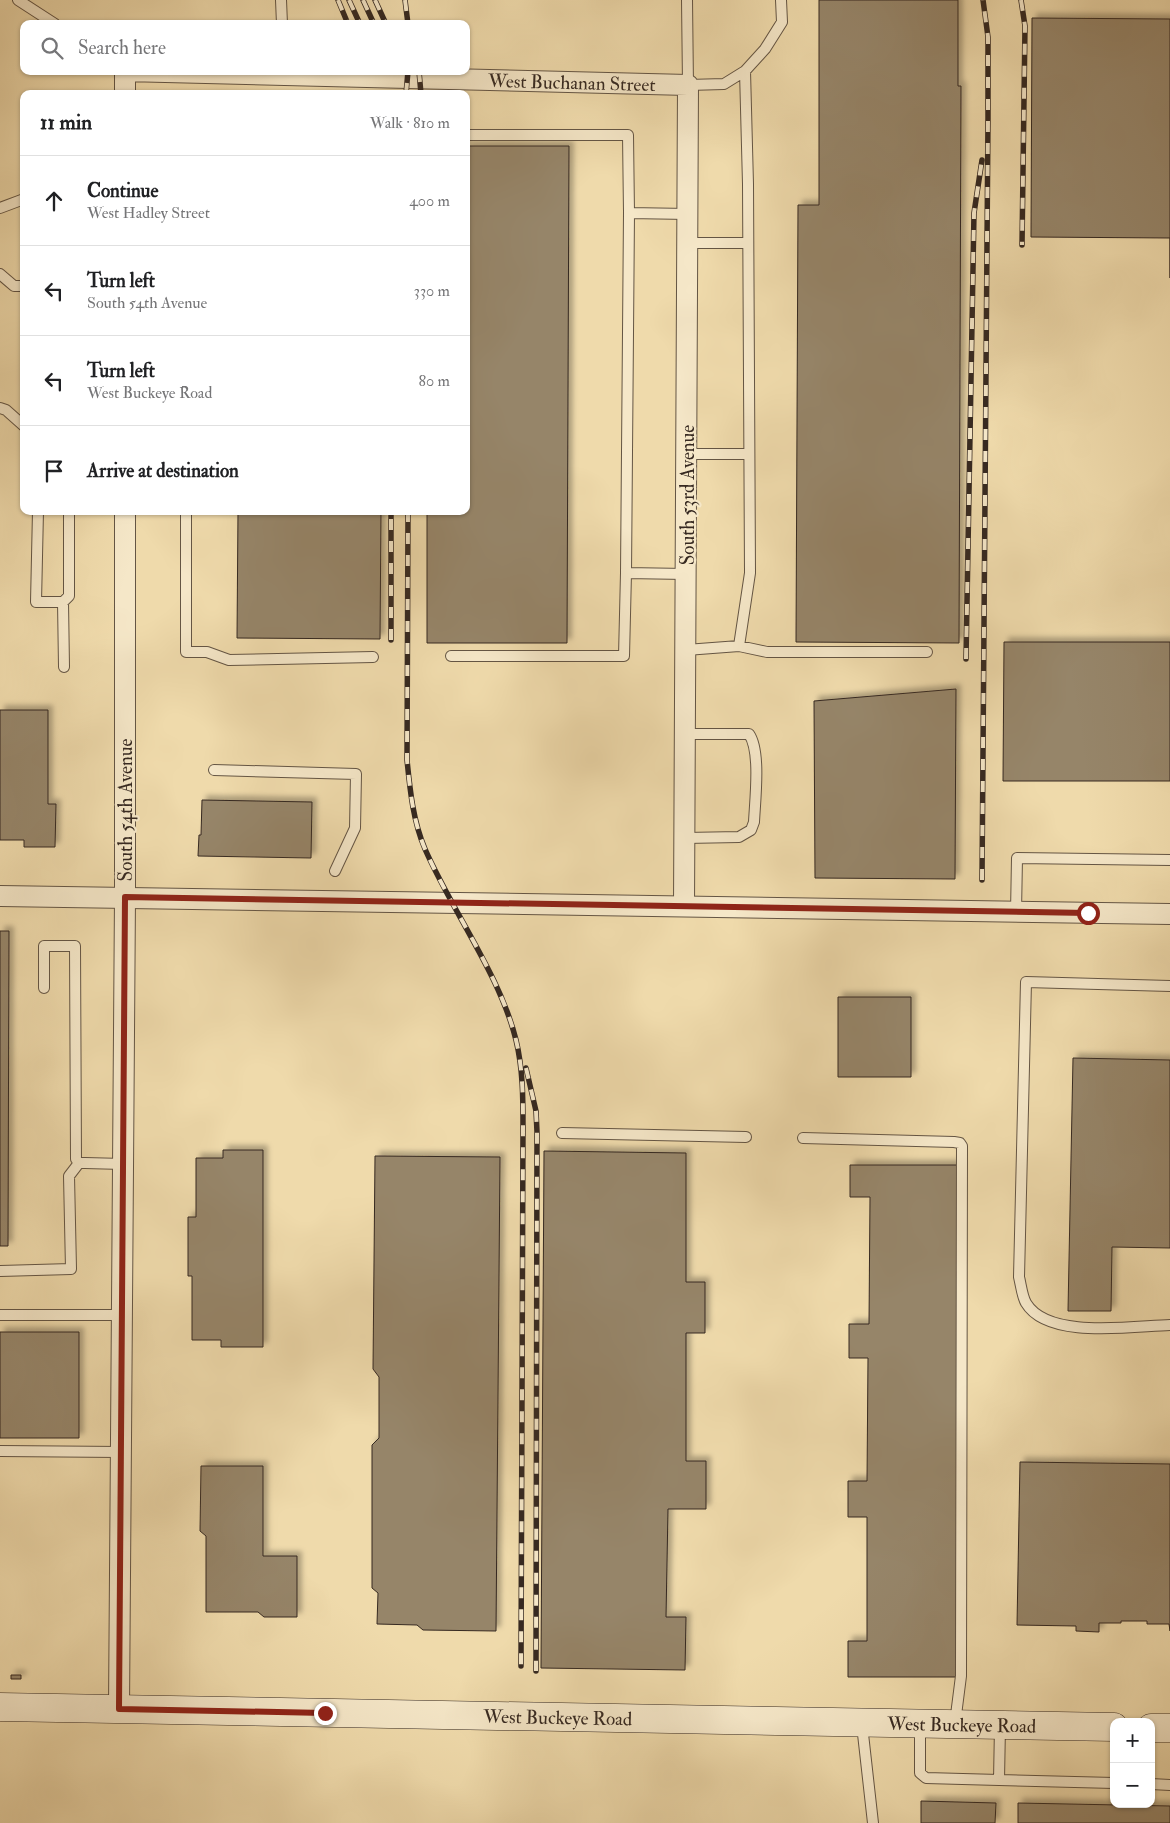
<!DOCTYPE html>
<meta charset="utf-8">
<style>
:root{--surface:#fff;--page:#f2f2f2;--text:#202124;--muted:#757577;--line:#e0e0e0}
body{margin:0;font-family:"IM FELL Double Pica",serif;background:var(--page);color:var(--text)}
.controls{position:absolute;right:15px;bottom:15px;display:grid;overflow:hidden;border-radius:10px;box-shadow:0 1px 4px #0004}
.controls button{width:45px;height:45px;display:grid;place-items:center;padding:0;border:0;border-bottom:1px solid var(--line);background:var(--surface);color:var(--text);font:25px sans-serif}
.stop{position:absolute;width:15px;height:15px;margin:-11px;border:4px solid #8f2418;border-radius:50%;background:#fff}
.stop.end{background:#8f2418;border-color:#fff;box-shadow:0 1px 5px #0008}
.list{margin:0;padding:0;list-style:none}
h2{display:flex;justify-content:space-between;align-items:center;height:65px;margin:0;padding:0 20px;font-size:21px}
h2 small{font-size:16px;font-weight:400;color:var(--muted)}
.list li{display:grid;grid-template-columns:32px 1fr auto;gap:15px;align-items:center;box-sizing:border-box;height:90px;padding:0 20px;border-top:1px solid var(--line)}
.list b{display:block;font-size:19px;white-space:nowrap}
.list p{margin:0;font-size:16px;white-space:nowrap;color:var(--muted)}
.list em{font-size:16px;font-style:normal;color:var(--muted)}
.icon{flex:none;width:28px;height:28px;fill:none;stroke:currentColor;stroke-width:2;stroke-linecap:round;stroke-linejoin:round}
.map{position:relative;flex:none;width:1170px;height:1823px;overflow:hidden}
.search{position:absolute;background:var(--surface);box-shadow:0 1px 4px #0004;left:20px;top:20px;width:450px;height:55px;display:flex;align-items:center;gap:12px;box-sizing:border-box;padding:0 18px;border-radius:10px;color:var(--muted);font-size:19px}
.panel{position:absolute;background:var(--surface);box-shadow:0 1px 4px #0004;left:20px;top:90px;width:450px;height:425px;border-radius:10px}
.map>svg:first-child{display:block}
.building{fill:#968569;stroke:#362921;filter:url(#shadow)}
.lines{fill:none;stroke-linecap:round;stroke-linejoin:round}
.service-casing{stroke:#645544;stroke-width:12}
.minor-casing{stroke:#645544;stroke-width:22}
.secondary-casing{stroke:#362921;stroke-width:29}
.service{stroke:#f5e7c8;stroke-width:10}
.minor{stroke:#f5e7c8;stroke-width:20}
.secondary{stroke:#f5e7c8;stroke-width:28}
.rail-casing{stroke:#362921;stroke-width:5.5}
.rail{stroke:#f5e7c8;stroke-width:4;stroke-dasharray:11;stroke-linecap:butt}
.route{stroke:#8f2418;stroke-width:6}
.labels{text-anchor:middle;stroke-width:4.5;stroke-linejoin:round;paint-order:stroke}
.street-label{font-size:19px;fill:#362921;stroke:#f5e7c8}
</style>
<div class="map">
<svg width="1170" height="1823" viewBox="0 0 1170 1823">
<defs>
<filter id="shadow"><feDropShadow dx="4.5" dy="-4.5" stdDeviation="2.5" flood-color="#0004"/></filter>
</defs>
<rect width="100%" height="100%" fill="#efdaab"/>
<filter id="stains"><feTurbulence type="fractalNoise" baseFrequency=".004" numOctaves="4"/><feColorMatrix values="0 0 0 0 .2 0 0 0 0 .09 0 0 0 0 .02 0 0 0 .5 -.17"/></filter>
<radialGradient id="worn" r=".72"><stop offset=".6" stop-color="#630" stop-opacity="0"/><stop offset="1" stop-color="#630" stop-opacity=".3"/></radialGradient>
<path class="building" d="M 819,0 L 958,0 L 958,86 L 961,86 L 959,643 L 796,642 L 798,205 L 819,205 Z
M 1032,18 L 1170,19 L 1170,278 L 1170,238 L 1031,237 Z
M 466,146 L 569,146 L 567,643 L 427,643 L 427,511 L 466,511 Z
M 238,511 L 381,511 L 380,639 L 237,638 Z
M 1004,642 L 1170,642 L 1170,781 L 1003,781 Z
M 956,689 L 955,879 L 815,878 L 814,701 Z
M 0,710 L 48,710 L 48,804 L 56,804 L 55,847 L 24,847 L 24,840 L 0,840 Z
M 202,800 L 312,802 L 311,858 L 198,856 L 199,835 L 201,835 Z
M 0,931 L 9,931 L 8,1246 L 0,1246 Z
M 838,997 L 911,997 L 911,1077 L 838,1077 Z
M 1073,1058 L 1170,1060 L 1170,1248 L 1112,1247 L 1111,1311 L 1068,1311 Z
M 223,1150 L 263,1150 L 263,1347 L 221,1347 L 221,1340 L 192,1340 L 192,1276 L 188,1276 L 188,1217 L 196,1217 L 196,1158 L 223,1158 Z
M 544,1151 L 686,1153 L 686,1282 L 705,1282 L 705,1333 L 686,1333 L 686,1461 L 706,1461 L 706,1509 L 668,1509 L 666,1617 L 686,1617 L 685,1670 L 541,1668 Z
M 375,1156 L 500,1157 L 496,1631 L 423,1630 L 417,1625 L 377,1624 L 378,1593 L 372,1588 L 372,1445 L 379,1438 L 379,1377 L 373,1369 Z
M 850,1165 L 958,1165 L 956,1677 L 848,1677 L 848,1641 L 867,1641 L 867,1517 L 848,1517 L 848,1481 L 867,1481 L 868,1358 L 849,1358 L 849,1324 L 869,1324 L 870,1197 L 850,1197 Z
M 0,1332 L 79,1332 L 79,1438 L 0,1438 Z
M 1020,1462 L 1170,1464 L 1170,1631 L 1169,1624 L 1147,1624 L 1147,1621 L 1121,1621 L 1121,1623 L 1099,1623 L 1099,1632 L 1076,1631 L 1076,1626 L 1017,1625 Z
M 201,1466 L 263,1466 L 263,1556 L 297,1556 L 297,1617 L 264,1617 L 258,1612 L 206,1612 L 206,1536 L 200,1531 Z
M 11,1675 L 21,1675 L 21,1679 L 11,1679 Z
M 921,1801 L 996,1803 L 995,1823 L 921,1823 Z
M 1018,1803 L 1170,1806 L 1170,1823 L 1018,1823 Z"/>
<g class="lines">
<defs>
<path id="service" d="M 18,0 L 55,24
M 281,0 L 282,24
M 687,0 L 688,85 L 724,84 L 745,71 L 765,49 L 782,22 L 781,0
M 466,135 L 628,135 L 629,213
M 0,208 L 24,199
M 688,243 L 748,243
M 0,274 L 14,286 L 24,286
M 0,408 L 6,410 L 24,426
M 687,454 L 748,454
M 38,511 L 36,602 L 63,602 L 64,667
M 186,511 L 186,652 L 207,652 L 229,660 L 373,657
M 686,574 L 626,573 L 629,213 L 688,214
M 63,602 L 69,596 L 69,511
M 739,646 L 767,652 L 927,652
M 686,650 L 739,646 L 750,573 L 748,184 L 745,71
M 451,656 L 624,656 L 626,573
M 214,770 L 356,774 L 355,828 L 335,871
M 685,838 L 739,837 L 751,830 L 754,822 C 755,800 761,751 749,734 L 685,734
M 1016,912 L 1017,858 L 1170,860
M 1170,986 L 1026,982 L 1019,1277 C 1021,1285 1022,1296 1026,1303 C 1048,1340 1133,1326 1170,1325
M 44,988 L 44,946 L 75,946 L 76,1159 L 79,1163 L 85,1163 L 123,1164
M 562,1133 L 746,1137
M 803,1138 L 954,1142 L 960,1143 L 962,1146 L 961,1676 L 955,1723
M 0,1271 L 71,1269 L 69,1176 L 79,1163
M 0,1315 L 122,1315
M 0,1451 L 121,1452
M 862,1725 L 873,1823
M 920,1725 L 920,1773 L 926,1778 L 999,1780 L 1000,1726
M 999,1780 L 1114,1783
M 1151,1784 L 1170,1785"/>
<g id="minor">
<path id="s1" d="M 125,94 L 125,71 L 688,85 L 684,906"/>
<path d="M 0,896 L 1170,914"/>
<path d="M 119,1709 L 125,897 L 125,511"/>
</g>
<g id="secondary">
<path id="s2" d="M 0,1707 L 1114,1727"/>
<path d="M 1151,1728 L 1170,1728"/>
</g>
</defs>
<use href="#service" class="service-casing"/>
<use href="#minor" class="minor-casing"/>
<use href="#secondary" class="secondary-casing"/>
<use href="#service" class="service"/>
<use href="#minor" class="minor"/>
<use href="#secondary" class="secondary"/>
<defs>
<path id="rail" d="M 338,0 L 348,24
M 349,0 L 360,24
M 363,0 L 374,24
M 375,0 L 386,24
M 405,0 L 408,24
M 1021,0 L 1025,26 L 1022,245
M 419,71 L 421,94
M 406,94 L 408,71
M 408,511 L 407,760 C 410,790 413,821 425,849 C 452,911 500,975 516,1040 C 523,1069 523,1098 523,1127 L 521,1666
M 391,640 L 391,511
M 966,659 L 974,213 L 982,160
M 982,880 L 988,118 L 988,37 L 983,0
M 526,1068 L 536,1111 L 537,1132 L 536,1671"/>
</defs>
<use href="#rail" class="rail-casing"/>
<use href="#rail" class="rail"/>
</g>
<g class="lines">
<path class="route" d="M 325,1713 L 119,1709 L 125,897 L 1088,913"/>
</g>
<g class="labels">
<g class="street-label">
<text dy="7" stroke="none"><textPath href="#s1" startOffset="470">West Buchanan Street</textPath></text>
<text transform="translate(687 495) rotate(-90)" y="7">South 53rd Avenue</text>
<text transform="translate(125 810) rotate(-90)" y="7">South 54th Avenue</text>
<text dy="7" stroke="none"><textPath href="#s2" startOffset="558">West Buckeye Road</textPath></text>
<text dy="7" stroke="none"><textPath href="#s2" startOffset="962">West Buckeye Road</textPath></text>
</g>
</g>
<rect width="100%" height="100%" filter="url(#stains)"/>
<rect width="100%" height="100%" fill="url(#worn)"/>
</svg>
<div class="controls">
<button>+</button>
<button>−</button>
</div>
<div class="stop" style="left:1088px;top:913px"></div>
<div class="stop end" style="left:325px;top:1713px"></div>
<div class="search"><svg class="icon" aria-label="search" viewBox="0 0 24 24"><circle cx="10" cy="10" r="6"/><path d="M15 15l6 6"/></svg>Search here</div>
<section class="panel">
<h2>11 min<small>Walk · 810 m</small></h2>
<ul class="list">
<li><svg class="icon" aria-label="ahead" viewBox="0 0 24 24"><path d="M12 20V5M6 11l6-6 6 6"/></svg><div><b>Continue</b><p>West Hadley Street</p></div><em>400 m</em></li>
<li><svg class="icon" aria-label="left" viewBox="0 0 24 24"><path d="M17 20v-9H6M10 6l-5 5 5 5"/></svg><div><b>Turn left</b><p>South 54th Avenue</p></div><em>330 m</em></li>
<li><svg class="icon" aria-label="left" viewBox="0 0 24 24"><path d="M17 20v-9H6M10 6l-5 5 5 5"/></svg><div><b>Turn left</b><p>West Buckeye Road</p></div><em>80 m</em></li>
<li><svg class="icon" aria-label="arrive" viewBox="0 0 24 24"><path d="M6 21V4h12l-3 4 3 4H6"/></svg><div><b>Arrive at destination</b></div></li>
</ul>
</section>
</div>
